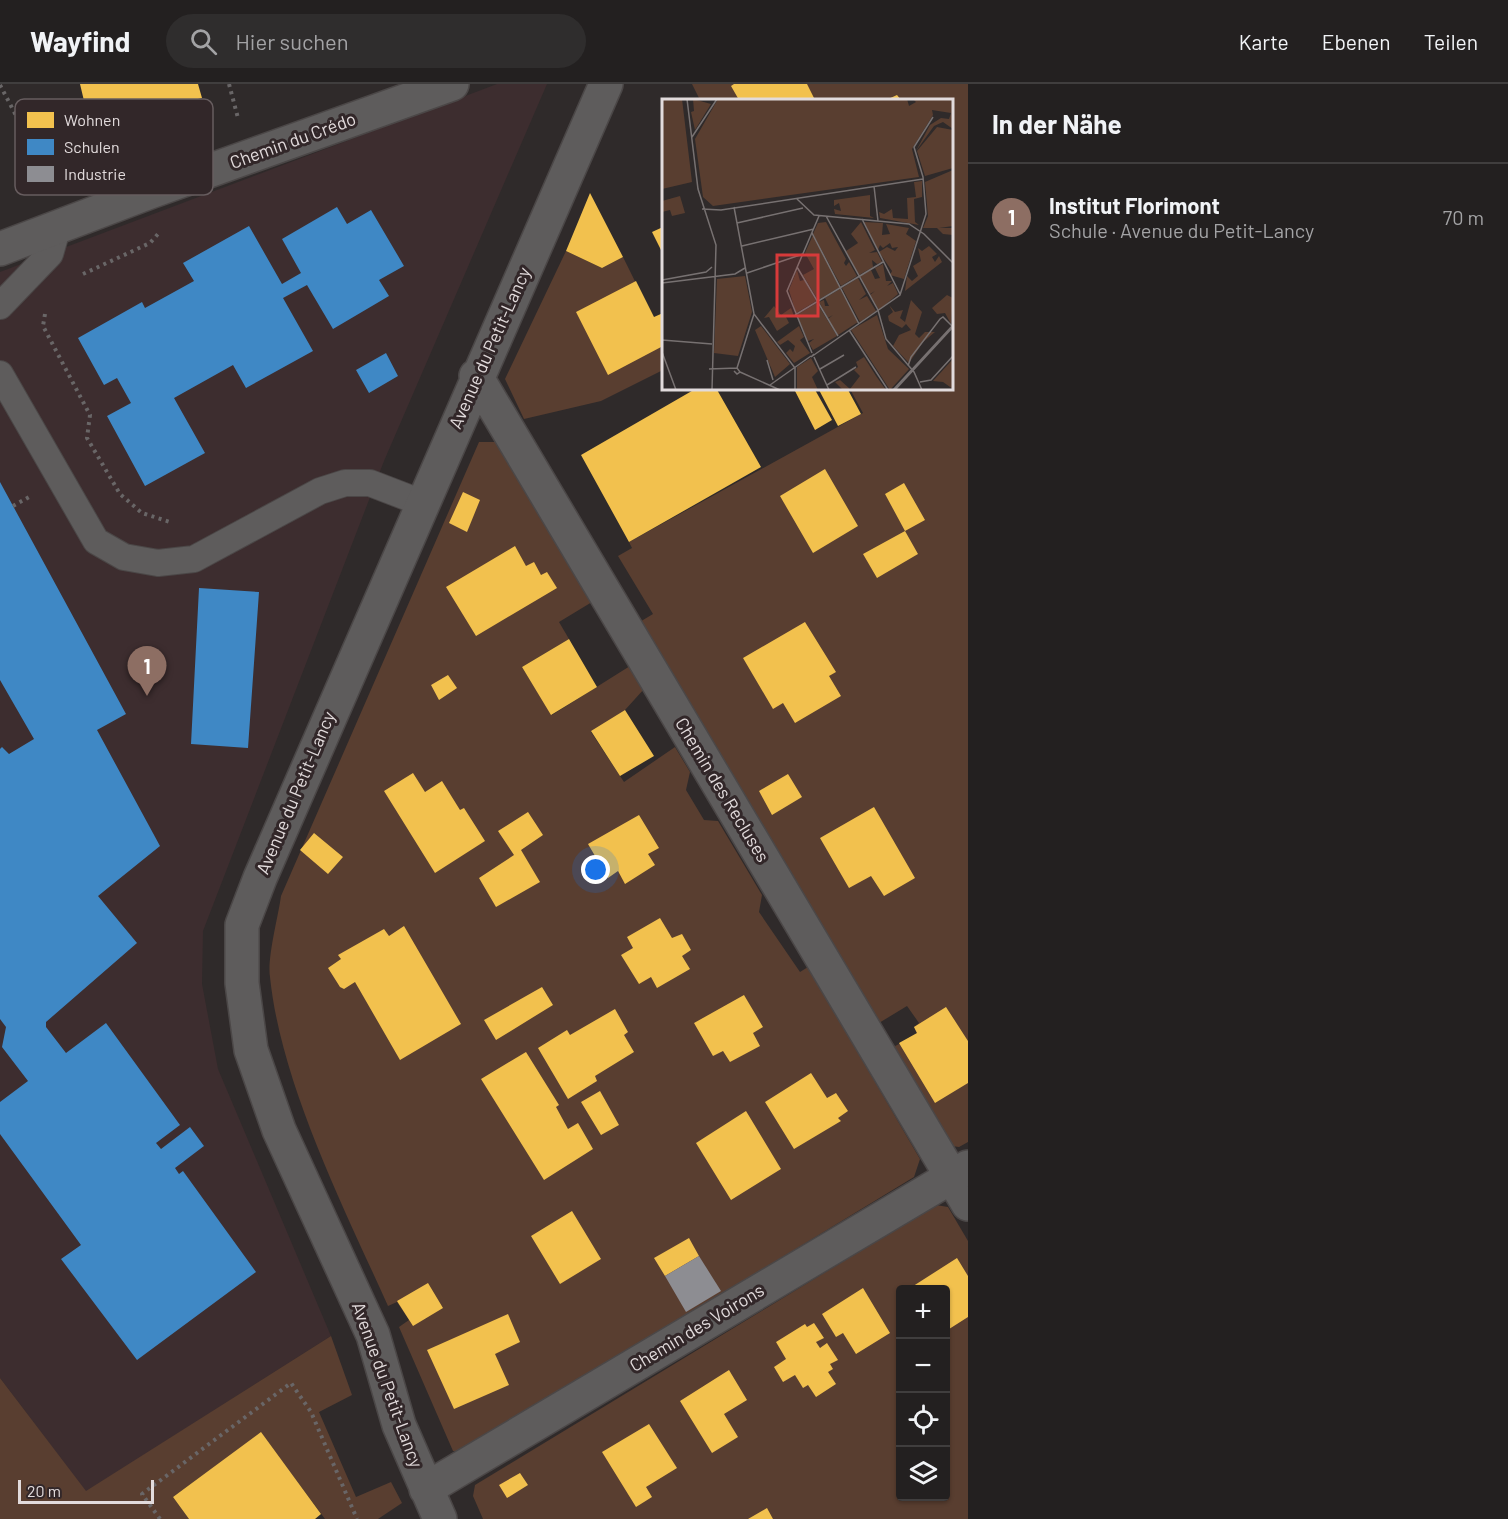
<!DOCTYPE html>
<html lang="de">
<meta charset="utf-8">
<style>
:root{--surface:#232020;--page:#2f2d2d;--text:#f1f3f6;--muted:#a3a3a5;--line:#403e3e;--accent:#a39d9e}
body{margin:0;font-family:Barlow,sans-serif;background:var(--page);color:var(--text)}
.controls{position:absolute;right:18px;bottom:18px;display:grid;overflow:hidden;border-radius:6px;box-shadow:0 2px 4px #0004}
.controls button{width:54px;height:54px;display:grid;place-items:center;padding:0;border:0;border-bottom:2px solid var(--line);background:var(--surface);color:var(--text);font:30px sans-serif}
.scale{position:absolute;left:18px;bottom:15px;width:136px;box-sizing:border-box;padding-left:6px;border:3px solid #e2dbdc;border-top:0;font-size:16px;line-height:21px;white-space:nowrap;color:#e2dbdc;-webkit-text-stroke:4px #322729;paint-order:stroke}
.you{position:absolute;left:596px;top:786px;width:21px;height:21px;margin:-15px;border:4px solid #fff;border-radius:50%;background:#1a73e8;box-shadow:0 0 0 9px #1a73e833}
.badge{display:grid;place-items:center;width:39px;height:39px;border-radius:50%;background:var(--accent);color:#fff;font-size:20px;font-weight:700}
.pin{position:absolute;translate:-50% -50px;filter:drop-shadow(0 2px 3px #0008)}
.pin::after{content:'';position:absolute;top:32px;width:21px;height:18px;background:inherit;clip-path:polygon(0 0,100% 0,50% 100%)}
.list{margin:0;padding:0;list-style:none}
h2{display:flex;justify-content:space-between;align-items:center;height:78px;margin:0;padding:0 24px;font-size:26px}
h2 small{font-size:20px;font-weight:400;color:var(--muted)}
.list li{display:grid;grid-template-columns:39px 1fr auto;gap:18px;align-items:center;box-sizing:border-box;height:108px;padding:0 24px;border-top:2px solid var(--line)}
.list b{display:block;font-size:22px;white-space:nowrap}
.list p{margin:0;font-size:20px;white-space:nowrap;color:var(--muted)}
.list em{font-size:20px;font-style:normal;color:var(--muted)}
.icon{flex:none;width:33px;height:33px;fill:none;stroke:currentColor;stroke-width:2;stroke-linecap:round;stroke-linejoin:round}
.map{position:relative;flex:none;width:968px;height:1435px;overflow:hidden}
header{display:flex;align-items:center;gap:36px;box-sizing:border-box;height:84px;padding:0 30px;background:var(--surface);border-bottom:2px solid var(--line)}
header strong{font-size:28px}
nav{display:flex;gap:33px;margin-inline-start:auto;font-size:21px}
.search{width:420px;height:54px;background:var(--page);display:flex;align-items:center;gap:15px;box-sizing:border-box;padding:0 21px;border-radius:33px;color:var(--muted);font-size:22px}
main{display:flex}
aside{flex:1;background:var(--surface)}
.map>svg:first-child{display:block}
.built{fill:#3d2d2f}
.green{fill:#593e30;fill-rule:evenodd}
.homes{fill:#f2c14e}
.schools{fill:#3f88c5}
.industry{fill:#8d8d92}
.lines{fill:none;stroke-linecap:round;stroke-linejoin:round}
.service-casing{stroke:#4b4747;stroke-width:28}
.minor-casing{stroke:#4b4747;stroke-width:36}
.path{stroke:#696667;stroke-width:4;stroke-dasharray:3 4.5;stroke-linecap:butt}
.service{stroke:#5e5c5c;stroke-width:26}
.minor{stroke:#5e5c5c;stroke-width:33}
.labels{text-anchor:middle;stroke-width:6;stroke-linejoin:round;paint-order:stroke}
.street-label{font-size:18px;fill:#e2dbdc;stroke:#322729}
.inset-road{fill:none;stroke:#777171;stroke-width:1.5}
.view{fill:#d73a3a;fill-opacity:0.15;stroke:#d73a3a;stroke-width:3}
.inset-edge{fill:none;stroke:#e2dbdc;stroke-width:3}
.key{fill:#322729;stroke:#675d5f;stroke-width:1.5}
.key-label{font-size:16px;fill:#e2dbdc}
</style>
<header>
<strong>Wayfind</strong>
<div class="search"><svg class="icon" aria-label="search" viewBox="0 0 24 24"><circle cx="10" cy="10" r="6"/><path d="M15 15l6 6"/></svg>Hier suchen</div>
<nav><a>Karte</a><a>Ebenen</a><a>Teilen</a></nav>
</header>
<main>
<div class="map">
<svg width="968" height="1435" viewBox="0 0 968 1435">
<rect width="100%" height="100%" fill="#2f2a2a"/>
<path class="built" d="M 497,0 L 547,0 L 384,377 L 203,847 L 202,900 L 218,985 L 331,1252 L 86,1408 L 0,1294 L 0,188 Z"/>
<path class="green" d="M 692,0 L 968,0 L 968,1058 L 959,1063 L 945,1061 L 888,966 L 917,950 L 914,943 L 919,939 L 907,922 L 874,942 L 638,539 L 653,530 L 618,472 L 632,464 L 629,458 L 863,329 L 850,305 L 952,304 L 952,16 L 700,16 Z
M 566,167 L 602,184 L 623,173 L 663,254 L 663,286 L 601,317 L 524,335 L 505,295 Z
M 479,358 L 498,358 L 592,518 L 559,538 L 569,555 L 522,583 L 552,631 L 630,582 L 644,605 L 625,626 L 591,648 L 624,698 L 675,663 L 690,688 L 686,706 L 704,736 L 718,737 L 762,811 L 759,828 L 800,888 L 808,883 L 920,1075 L 914,1093 L 464,1367 L 453,1367 L 399,1243 L 409,1236 L 397,1218 L 388,1222 C 344,1124 281,1000 270,893 C 267,874 278,834 281,812 Z
M 936,1121 L 948,1123 L 968,1157 L 968,1435 L 483,1435 L 473,1412 L 475,1401 ZM 900,1206 L 946,1206 L 946,1412 L 900,1412 Z
M 331,1252 L 352,1311 L 319,1328 L 356,1413 L 391,1398 L 402,1419 L 378,1435 L 325,1435 L 261,1349 L 173,1413 L 189,1435 L 0,1435 L 0,1294 L 86,1407 Z"/>
<path class="homes" d="M 80,0 L 198,0 L 202,14 L 90,42 Z
M 734,0 L 807,0 L 815,16 L 739,16 L 731,2 Z
M 897,11 L 901,16 L 886,16 Z
M 590,109 L 623,173 L 602,184 L 566,167 Z
M 663,143 L 663,170 L 652,148 Z
M 636,197 L 654,233 L 663,229 L 663,262 L 608,291 L 576,228 Z
M 697,304 L 716,304 L 761,383 L 629,458 L 581,371 Z
M 801,304 L 814,304 L 832,336 L 815,346 L 795,307 Z
M 818,304 L 847,304 L 861,330 L 838,342 Z
M 825,385 L 858,442 L 813,469 L 780,412 Z
M 904,399 L 925,436 L 905,447 L 885,410 Z
M 463,408 L 480,416 L 467,448 L 449,439 Z
M 905,447 L 918,470 L 877,494 L 863,470 Z
M 515,462 L 526,482 L 534,478 L 541,491 L 547,488 L 557,504 L 476,552 L 446,503 Z
M 805,538 L 836,588 L 829,592 L 841,612 L 795,639 L 783,619 L 773,625 L 743,574 Z
M 569,555 L 597,603 L 551,631 L 522,583 Z
M 448,591 L 457,604 L 439,616 L 431,601 Z
M 625,626 L 654,672 L 620,692 L 591,647 Z
M 413,689 L 425,708 L 442,697 L 460,726 L 464,724 L 485,757 L 435,789 L 384,707 Z
M 788,690 L 802,713 L 772,731 L 759,707 Z
M 874,723 L 915,794 L 884,812 L 871,792 L 849,804 L 820,754 Z
M 528,728 L 543,751 L 521,766 L 540,798 L 496,823 L 479,794 L 514,771 L 498,747 Z
M 639,731 L 659,764 L 648,770 L 655,781 L 625,800 L 618,787 L 608,794 L 588,760 Z
M 314,749 L 343,773 L 328,790 L 300,766 Z
M 660,834 L 672,854 L 682,850 L 691,866 L 682,872 L 690,885 L 657,904 L 651,893 L 639,900 L 621,871 L 633,864 L 627,853 Z
M 404,842 L 461,940 L 400,976 L 355,898 L 344,905 L 340,903 L 328,884 L 341,875 L 338,871 L 384,845 L 389,852 Z
M 542,903 L 553,921 L 496,956 L 484,936 Z
M 744,911 L 763,943 L 753,949 L 760,962 L 730,978 L 723,967 L 713,972 L 694,939 Z
M 946,923 L 968,957 L 968,999 L 935,1019 L 899,959 L 917,949 L 914,943 Z
M 615,925 L 628,948 L 624,951 L 634,968 L 595,992 L 597,997 L 568,1015 L 538,964 L 567,946 L 570,951 Z
M 526,968 L 559,1021 L 556,1023 L 568,1045 L 578,1039 L 593,1065 L 544,1096 L 481,995 Z
M 811,989 L 827,1014 L 836,1009 L 848,1027 L 838,1034 L 841,1037 L 794,1065 L 765,1018 Z
M 600,1007 L 619,1041 L 601,1051 L 581,1018 Z
M 746,1027 L 781,1085 L 731,1116 L 696,1059 Z
M 572,1127 L 601,1175 L 560,1200 L 531,1152 Z
M 689,1154 L 699,1172 L 665,1192 L 654,1174 Z
M 957,1174 L 968,1192 L 968,1233 L 946,1247 L 946,1206 L 907,1206 Z
M 428,1199 L 443,1224 L 413,1242 L 397,1217 Z
M 863,1204 L 890,1249 L 856,1270 L 843,1249 L 836,1253 L 822,1230 Z
M 508,1230 L 520,1258 L 495,1270 L 509,1301 L 454,1325 L 427,1266 Z
M 814,1239 L 824,1254 L 816,1258 L 820,1264 L 827,1259 L 838,1276 L 830,1280 L 833,1285 L 828,1288 L 836,1300 L 816,1313 L 808,1301 L 803,1304 L 795,1291 L 783,1298 L 774,1283 L 786,1275 L 776,1258 L 805,1240 L 807,1243 Z
M 729,1286 L 747,1316 L 724,1330 L 738,1353 L 712,1369 L 680,1317 Z
M 649,1340 L 677,1384 L 646,1403 L 652,1413 L 636,1423 L 602,1368 Z
M 261,1348 L 321,1430 L 315,1435 L 189,1435 L 173,1413 Z
M 520,1389 L 528,1401 L 507,1414 L 499,1401 Z
M 767,1424 L 773,1435 L 748,1435 Z"/>
<path class="schools" d="M 337,123 L 347,140 L 371,126 L 404,182 L 379,196 L 389,212 L 333,245 L 307,201 L 283,214 L 313,267 L 246,304 L 233,281 L 174,314 L 205,369 L 145,402 L 107,332 L 131,319 L 117,294 L 104,301 L 78,254 L 142,218 L 145,224 L 194,197 L 183,179 L 249,142 L 282,200 L 301,189 L 282,155 Z
M 386,269 L 398,292 L 369,309 L 356,286 Z
M 0,398 L 126,630 L 97,646 L 160,762 L 98,812 L 137,859 L 46,938 L 46,943 L 66,969 L 106,939 L 180,1041 L 156,1059 L 161,1065 L 190,1043 L 204,1062 L 175,1084 L 179,1090 L 183,1087 L 256,1188 L 137,1276 L 61,1175 L 81,1161 L 0,1050 L 0,1018 L 28,997 L 2,963 L 6,943 L 0,935 L 0,665 L 2,663 L 9,670 L 34,655 L 0,596 Z
M 199,504 L 259,508 L 248,664 L 191,660 Z"/>
<path class="industry" d="M 699,1172 L 721,1207 L 686,1228 L 665,1192 Z"/>
<g class="lines">
<defs>
<path id="service" d="M 0,222 L 50,170 L 58,142
M 0,290 L 96,457 L 124,473 L 158,479 L 194,475 L 320,407 L 345,399 L 370,399 L 422,419"/>
<path id="minor" d="M 0,165 L 150,108 L 452,0
M 476,292 L 968,1120
M 426,1405 L 968,1083
M 440,1435 L 399,1341 L 373,1251 L 279,1046 L 251,966 L 242,899 L 242,841 L 260,794 L 606,0"/>
</defs>
<use href="#service" class="service-casing"/>
<use href="#minor" class="minor-casing"/>
<path class="path" d="M 229,0 L 238,34
M 0,1 L 39,75 L 49,102
M 83,190 L 150,159 L 158,150
M 45,230 L 43,242 L 90,331 L 87,354 L 120,410 L 142,429 L 170,438
M 13,422 L 29,413
M 160,1435 L 142,1410 L 291,1299 L 311,1328 L 357,1435"/>
<use href="#service" class="service"/>
<use href="#minor" class="minor"/>
</g>
<g class="labels">
<g class="street-label">
<text transform="translate(293 57) rotate(-20)" y="6">Chemin du Crédo</text>
<text transform="translate(490 264) rotate(-66)" y="6">Avenue du Petit-Lancy</text>
<text transform="translate(722 706) rotate(59)" y="6">Chemin des Recluses</text>
<text transform="translate(296 709) rotate(-67)" y="6">Avenue du Petit-Lancy</text>
<text transform="translate(697 1244) rotate(-31)" y="6">Chemin des Voirons</text>
<text transform="translate(387 1301) rotate(70)" y="6">Avenue du Petit-Lancy</text>
</g>
</g>
<g transform="translate(662 15)">
<rect width="291" height="291" fill="#2f2a2a"/>
<path d="M 0,0 L 20,0 L 30,83 L 0,90 ZM 31,0 L 49,5 L 33,31 L 29,13 L 32,12 ZM 56,0 L 245,0 L 247,7 L 254,3 L 251,0 L 291,0 L 291,30 L 281,23 L 272,27 L 254,52 L 268,26 L 279,19 L 287,20 L 289,14 L 270,11 L 271,16 L 250,50 L 257,78 L 51,107 L 41,98 L 33,40 ZM 275,28 L 291,31 L 291,69 L 263,77 L 255,52 ZM 291,71 L 291,127 L 277,129 L 291,129 L 291,136 L 281,135 L 275,129 L 261,129 L 266,117 L 263,83 ZM 260,82 L 260,98 L 252,100 L 253,123 L 257,126 L 218,119 L 217,113 L 222,115 L 230,110 L 231,119 L 246,120 L 245,99 L 254,98 L 252,83 ZM 208,96 L 208,117 L 212,119 L 173,115 L 172,110 L 179,112 L 177,104 L 172,107 L 172,101 ZM 18,97 L 23,114 L 10,117 L 8,111 L 0,113 L 0,102 ZM 164,123 L 184,160 L 182,164 L 184,167 L 187,163 L 195,177 L 179,187 L 151,135 L 156,124 ZM 199,123 L 213,151 L 207,154 L 215,153 L 220,163 L 215,165 L 210,161 L 211,168 L 197,176 L 184,152 L 196,144 L 189,135 ZM 202,123 L 221,124 L 220,136 L 228,135 L 224,125 L 247,129 L 244,135 L 254,142 L 242,180 L 228,176 L 230,172 L 217,153 L 225,148 L 233,152 L 236,148 L 230,149 L 228,144 L 221,149 L 218,146 L 216,151 ZM 151,136 L 178,188 L 156,201 L 141,176 L 152,170 L 143,154 ZM 267,147 L 275,155 L 270,158 L 273,163 L 277,157 L 280,163 L 243,192 L 245,177 L 250,182 L 256,177 L 251,167 L 259,162 L 256,149 L 260,152 ZM 221,165 L 224,182 L 230,182 L 225,187 L 231,184 L 236,195 L 217,211 L 208,196 L 213,192 L 208,195 L 198,177 L 209,171 L 213,180 L 218,179 L 213,169 ZM 135,171 L 138,182 L 142,181 L 154,202 L 134,214 L 127,191 ZM 83,177 L 90,213 L 76,257 L 52,254 L 55,180 ZM 196,179 L 204,195 L 197,201 L 205,197 L 214,212 L 198,223 L 180,189 ZM 178,190 L 196,223 L 176,236 L 166,220 L 171,216 L 166,219 L 157,203 L 162,201 L 163,207 L 167,207 L 163,199 ZM 285,196 L 291,199 L 289,225 L 283,214 L 275,215 L 270,209 ZM 249,201 L 260,213 L 253,235 L 257,239 L 263,233 L 273,233 L 261,243 L 247,264 L 231,247 L 237,236 L 249,231 L 244,225 L 240,229 L 227,222 L 226,217 L 231,213 L 227,206 L 233,213 L 241,211 L 238,219 L 243,223 ZM 155,204 L 175,237 L 151,251 L 147,244 L 152,240 L 146,242 L 135,216 ZM 112,207 L 119,216 L 129,209 L 132,217 L 123,216 L 127,224 L 115,232 L 107,218 L 102,219 ZM 215,216 L 226,250 L 247,270 L 228,291 L 189,231 ZM 99,227 L 128,265 L 113,278 L 93,231 ZM 137,227 L 142,238 L 138,241 L 148,254 L 132,264 L 124,254 L 128,250 L 131,253 L 133,247 L 126,241 L 118,246 L 115,243 ZM 202,258 L 214,277 L 224,291 L 180,290 L 173,283 L 178,281 L 188,290 L 198,277 L 192,271 L 196,268 L 194,263 ZM 149,259 L 156,272 L 150,278 L 156,291 L 135,291 L 135,268 ZM 291,260 L 291,290 L 281,283 L 271,282 Z" fill="#593e30"/>
<path class="inset-road" d="M 25,0 L 36,90 L 54,146 L 50,291M 30,38 L 55,0M 212,87 L 216,122M 135,100 L 152,116 L 247,125 L 262,135 L 291,164M 72,108 L 92,215 L 133,269 L 133,291M 40,110 L 59,111 L 261,80M 164,117 L 216,211 L 224,240 L 252,273 L 260,291M 200,120 L 238,195M 75,124 L 141,109M 150,134 L 197,225M 80,147 L 152,130M 135,168 L 176,237M 85,174 L 141,155M 0,181 L 44,173 L 50,168M 0,184 L 73,175 L 83,169M 133,216 L 221,163M 187,231 L 226,291M 0,241 L 50,245M 0,253 L 14,291M 150,254 L 125,192 L 157,117M 152,255 L 149,258 L 238,196 L 264,115 L 261,78 L 252,48 L 271,18M 152,258 L 167,291M 105,261 L 111,281M 246,267 L 249,258 L 278,220 L 281,218 L 290,227M 75,269 L 92,215M 47,270 L 75,269 L 78,273 L 75,275 L 72,272M 158,270 L 182,256M 78,273 L 118,291M 258,283 L 269,281 L 291,257M 108,286 L 149,257M 165,286 L 194,268M 231,291 L 291,226M 233,291 L 291,228"/>
<path class="view" d="M 115,156 L 156,156 L 156,217 L 115,217 Z"/>
<rect width="291" height="291" class="inset-edge"/>
</g>
<rect x="15" y="15" width="198" height="96" rx="9" class="key"/>
<rect x="27" y="28" width="27" height="16" fill="#f2c14e"/>
<rect x="27" y="55" width="27" height="16" fill="#3f88c5"/>
<rect x="27" y="82" width="27" height="16" fill="#8d8d92"/>
<g class="key-label">
<text x="64" y="42">Wohnen</text>
<text x="64" y="69">Schulen</text>
<text x="64" y="96">Industrie</text>
</g>
</svg>
<div class="controls">
<button>+</button>
<button>−</button>
<button><svg class="icon" aria-label="locate" viewBox="0 0 24 24"><circle cx="12" cy="12" r="6"/><path d="M12 2v4M12 18v4M2 12h4M18 12h4"/></svg></button>
<button><svg class="icon" aria-label="layers" viewBox="0 0 24 24"><path d="M12 4l9 5-9 5-9-5zM3 14l9 5 9-5"/></svg></button>
</div>
<div class="scale">20 m</div>
<div class="you"></div>
<div class="pin badge" style="left:147px;top:612px;background:#8d6e63">1</div>
</div>
<aside>
<h2>In der Nähe<small></small></h2>
<ul class="list">
<li><span class="badge" style="background:#8d6e63">1</span><div><b>Institut Florimont</b><p>Schule · Avenue du Petit-Lancy</p></div><em>70 m</em></li>
</ul>
</aside>
</main>
